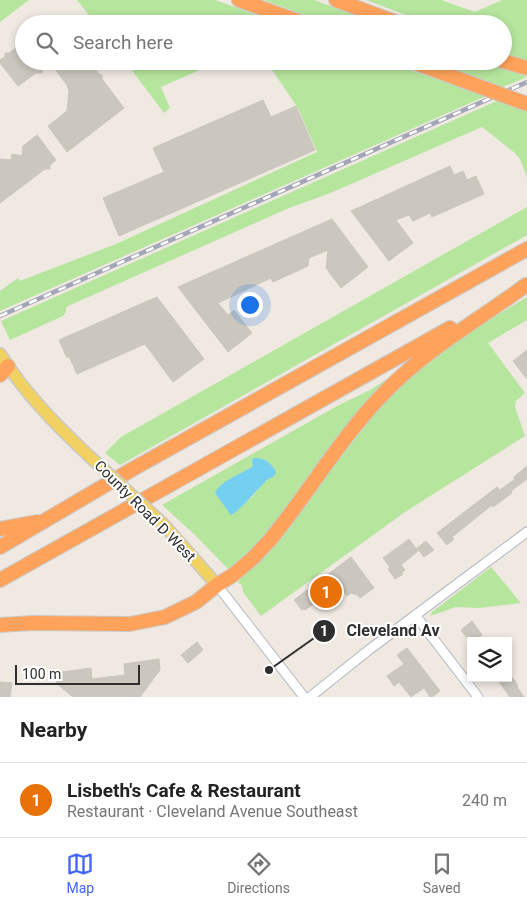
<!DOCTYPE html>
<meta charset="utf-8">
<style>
:root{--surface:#fff;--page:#f2f2f2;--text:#222;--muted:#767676;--line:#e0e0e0;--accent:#4264fb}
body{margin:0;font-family:Roboto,sans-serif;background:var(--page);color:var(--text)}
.controls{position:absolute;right:15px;bottom:15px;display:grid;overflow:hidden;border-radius:0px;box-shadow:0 2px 8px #0003}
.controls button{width:45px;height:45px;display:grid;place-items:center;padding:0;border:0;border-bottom:1px solid var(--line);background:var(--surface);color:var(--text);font:25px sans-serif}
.scale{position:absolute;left:15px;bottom:12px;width:125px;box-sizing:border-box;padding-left:5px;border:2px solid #2e2e2e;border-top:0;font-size:14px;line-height:18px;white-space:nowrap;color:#2e2e2e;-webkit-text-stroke:4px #fff;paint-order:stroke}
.you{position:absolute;left:249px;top:304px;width:18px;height:18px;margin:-12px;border:4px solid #fff;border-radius:50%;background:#1a73e8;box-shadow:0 0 0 8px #1a73e833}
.badge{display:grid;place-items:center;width:32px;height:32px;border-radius:50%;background:var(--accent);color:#fff;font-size:16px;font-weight:700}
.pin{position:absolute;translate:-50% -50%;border:2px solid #fff;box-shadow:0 1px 5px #0006}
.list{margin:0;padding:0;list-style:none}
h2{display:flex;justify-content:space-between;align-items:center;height:65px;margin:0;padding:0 20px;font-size:21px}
h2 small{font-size:16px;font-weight:400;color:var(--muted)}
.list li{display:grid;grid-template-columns:32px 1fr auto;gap:15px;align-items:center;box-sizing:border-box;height:75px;padding:0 20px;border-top:1px solid var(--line)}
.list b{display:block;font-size:19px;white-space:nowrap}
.list p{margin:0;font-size:16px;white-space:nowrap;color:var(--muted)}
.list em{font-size:16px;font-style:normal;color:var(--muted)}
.icon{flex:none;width:28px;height:28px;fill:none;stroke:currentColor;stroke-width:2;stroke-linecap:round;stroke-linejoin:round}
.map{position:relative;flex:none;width:527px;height:697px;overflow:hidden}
.search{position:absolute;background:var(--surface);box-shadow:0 2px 8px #0003;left:15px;right:15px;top:15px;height:55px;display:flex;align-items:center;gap:12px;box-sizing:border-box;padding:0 18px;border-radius:28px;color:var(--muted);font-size:19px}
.sheet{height:140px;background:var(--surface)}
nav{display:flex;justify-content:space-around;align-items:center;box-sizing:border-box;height:70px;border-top:1px solid var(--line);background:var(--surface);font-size:14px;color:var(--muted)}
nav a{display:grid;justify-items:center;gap:2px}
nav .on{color:var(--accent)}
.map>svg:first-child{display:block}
.green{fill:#b6e59e;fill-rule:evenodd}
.water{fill:#75cff0}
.building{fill:#cbc7bf;stroke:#cbc5ba}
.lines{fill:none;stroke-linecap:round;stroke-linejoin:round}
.minor-casing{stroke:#b4b7c1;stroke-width:11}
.major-casing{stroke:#c9c9c9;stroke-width:14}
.highway-casing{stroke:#c9c9c9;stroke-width:16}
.minor{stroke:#fff;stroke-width:9}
.major{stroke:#f2d163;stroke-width:11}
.highway{stroke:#ffa35c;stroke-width:14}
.rail-casing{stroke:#a3a6b8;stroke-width:4.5}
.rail{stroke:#fff;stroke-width:2.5;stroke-dasharray:8;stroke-linecap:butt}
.major-bridge-casing{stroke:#c9c9c9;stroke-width:14;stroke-linecap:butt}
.highway-bridge-casing{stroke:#c9c9c9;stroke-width:16;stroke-linecap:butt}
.major-bridge{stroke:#f2d163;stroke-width:11}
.highway-bridge{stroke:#ffa35c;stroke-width:14}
.labels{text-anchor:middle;stroke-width:4;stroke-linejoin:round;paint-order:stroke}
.street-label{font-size:15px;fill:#2e2e2e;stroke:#fff}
.leader{fill:none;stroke:#2e2e2e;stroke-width:2}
.callout-dot{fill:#2e2e2e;stroke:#fff;stroke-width:2}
.mark-label{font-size:15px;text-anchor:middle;font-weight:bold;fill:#fff}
.callout-label{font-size:16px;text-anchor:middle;font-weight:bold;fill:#2e2e2e;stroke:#fff;stroke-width:4;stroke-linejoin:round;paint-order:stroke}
</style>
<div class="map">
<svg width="527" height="697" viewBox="0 0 527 697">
<rect width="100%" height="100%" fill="#efe9e1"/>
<path class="green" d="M 0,0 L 29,0 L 0,22 Z
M 77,0 L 215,0 L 282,24 L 96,24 Z
M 264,0 L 314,0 L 379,24 L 329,24 Z
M 366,0 L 441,0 L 475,12 L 502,0 L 527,0 L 527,61 L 503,52 L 503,24 L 430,24 Z
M 125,61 L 220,61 L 161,87 L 170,108 L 164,113 Z
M 266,61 L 383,61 L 486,96 L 0,311 L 0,291 L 18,278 L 20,281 L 116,244 L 317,152 L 298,108 Z
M 437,61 L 485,61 L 527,77 L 503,87 L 454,70 Z
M 499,100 L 527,111 L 527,177 L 520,159 L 515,153 L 482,127 L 328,194 L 289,208 L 68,306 L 66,308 L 66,312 L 63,316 L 10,340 L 1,321 Z
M 527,207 L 527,235 L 120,465 L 105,453 L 121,437 Z
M 527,297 L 527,320 L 488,343 L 525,393 L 516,401 L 515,407 L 525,436 L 405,512 L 261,616 L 243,592 L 242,585 L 238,583 L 242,576 L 318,486 L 372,417 L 396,391 L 434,357 L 458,339 Z
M 404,368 L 263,541 L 230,571 L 194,534 L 162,505 L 337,406 L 370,390 ZM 254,458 L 257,458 L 271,478 L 266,479 L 252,497 L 232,515 L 222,485 L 253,466 L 252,462 Z
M 491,567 L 521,603 L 479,608 L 456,607 L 430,616 L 432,612 Z"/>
<path class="water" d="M 253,458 C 264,457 272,463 276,472 C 274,480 269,476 265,482 C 254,493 245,505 232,515 L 230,514 L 215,493 C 221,480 242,474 253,466 L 252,462 Z"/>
<path class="building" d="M 24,42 L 24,61 L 89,61 L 99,74 L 102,75 L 102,79 L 124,108 L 67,152 L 48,126 L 67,111 L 69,91 L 67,85 L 55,69 L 43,68 L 42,73 L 36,73 L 18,86 L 0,63 L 0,60 L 5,57 L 5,53 L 9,53 Z
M 263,100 L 271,117 L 296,106 L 315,150 L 119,236 L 103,198 L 164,172 L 153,148 Z
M 37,135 L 56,160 L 50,165 L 50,169 L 45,169 L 0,203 L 0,159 L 11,160 L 12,154 L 22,156 L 23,146 Z
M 450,166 L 454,175 L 463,171 L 467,180 L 476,176 L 484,194 L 432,217 L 430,213 L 413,221 L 409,215 L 396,220 L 413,243 L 389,261 L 351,211 Z
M 332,219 L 368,267 L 341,288 L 326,268 L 328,250 L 309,258 L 308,266 L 273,282 L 271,278 L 218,303 L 228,315 L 234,310 L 252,333 L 228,352 L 178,287 Z
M 157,297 L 204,359 L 173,382 L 145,344 L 77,374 L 69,356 L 67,358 L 59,340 Z
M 527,350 L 527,379 L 513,361 Z
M 527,466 L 527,479 L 511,491 L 512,493 L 493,507 L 492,505 L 452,537 L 454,539 L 447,545 L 437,533 L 497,487 L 500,490 L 515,479 L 514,477 Z
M 409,539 L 418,551 L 401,565 L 405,570 L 401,573 L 403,574 L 395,579 L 388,569 L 390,567 L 383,558 Z
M 426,541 L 434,550 L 424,557 L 417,548 Z
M 351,557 L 374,588 L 360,598 L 357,595 L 351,593 L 347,596 L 339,586 L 305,610 L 304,609 L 302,610 L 294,600 Z
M 472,621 L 482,635 L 479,637 L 482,641 L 469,641 L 461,630 Z
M 197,642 L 203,650 L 188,663 L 181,655 Z
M 407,648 L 440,691 L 432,697 L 430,697 L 424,688 L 411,697 L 399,682 L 394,686 L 387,676 L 404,664 L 397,655 Z
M 159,659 L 160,670 L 140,697 L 73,697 L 57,684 L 55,673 L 91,668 L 92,679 L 125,675 L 124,664 Z
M 496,678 L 513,678 L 518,686 L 517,687 L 524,697 L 510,697 Z
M 0,682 L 12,683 L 10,697 L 0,697 Z"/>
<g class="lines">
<defs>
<path id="minor" d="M 217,585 L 304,697
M 416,616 L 478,697
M 310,697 L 370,649 L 527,532"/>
<path id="major" d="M 0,354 C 24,392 55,424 88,455
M 164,525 L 217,585"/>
<path id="highway" d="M 239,0 L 306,24
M 336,0 L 401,24
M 410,61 L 459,79
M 503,61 L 527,68
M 0,375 L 8,366
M 0,529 L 37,522
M 0,547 L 131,470 L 527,249
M 0,580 L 450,328
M 0,625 L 32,623 L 130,624 L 165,617 L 196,602 L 217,585 L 233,575 L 253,558 L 270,540 C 310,491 342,435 387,390 C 428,348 479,320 526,285"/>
</defs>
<use href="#minor" class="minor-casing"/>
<use href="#major" class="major-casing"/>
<use href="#highway" class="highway-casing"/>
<use href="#minor" class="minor"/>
<use href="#major" class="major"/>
<use href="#highway" class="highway"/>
<defs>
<path id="rail" d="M 0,316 L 527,82"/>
</defs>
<use href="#rail" class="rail-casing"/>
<use href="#rail" class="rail"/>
<defs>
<path id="major-bridge" d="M 88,455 L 164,525"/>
<path id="highway-bridge" d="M 459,79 L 527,104"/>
</defs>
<use href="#major-bridge" class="major-bridge-casing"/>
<use href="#highway-bridge" class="highway-bridge-casing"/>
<use href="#major-bridge" class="major-bridge"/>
<use href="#highway-bridge" class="highway-bridge"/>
</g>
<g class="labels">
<g class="street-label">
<text transform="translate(145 511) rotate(45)" y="5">County Road D West</text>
</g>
</g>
<path class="leader" d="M269 670L324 631"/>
<g class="callout-dot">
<circle cx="269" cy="670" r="5"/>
<circle cx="324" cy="631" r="12"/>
</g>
<g class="mark-label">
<text x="324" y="636">1</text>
</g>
<g class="callout-label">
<text x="393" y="636">Cleveland Av</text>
</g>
</svg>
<div class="controls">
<button><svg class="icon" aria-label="layers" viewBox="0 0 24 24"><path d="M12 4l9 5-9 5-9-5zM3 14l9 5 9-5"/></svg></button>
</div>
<div class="scale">100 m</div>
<div class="you"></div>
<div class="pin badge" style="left:326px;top:592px;background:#e8710a">1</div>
<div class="search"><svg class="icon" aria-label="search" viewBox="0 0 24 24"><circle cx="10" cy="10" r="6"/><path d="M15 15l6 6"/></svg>Search here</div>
</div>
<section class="sheet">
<h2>Nearby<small></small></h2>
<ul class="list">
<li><span class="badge" style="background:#e8710a">1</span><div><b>Lisbeth's Cafe &amp; Restaurant</b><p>Restaurant · Cleveland Avenue Southeast</p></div><em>240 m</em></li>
</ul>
</section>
<nav>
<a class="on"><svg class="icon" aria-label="map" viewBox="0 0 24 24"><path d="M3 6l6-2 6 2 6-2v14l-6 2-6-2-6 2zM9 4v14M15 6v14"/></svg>Map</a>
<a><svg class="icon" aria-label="directions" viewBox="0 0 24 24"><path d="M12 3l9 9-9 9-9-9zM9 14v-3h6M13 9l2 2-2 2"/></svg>Directions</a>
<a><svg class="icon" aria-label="saved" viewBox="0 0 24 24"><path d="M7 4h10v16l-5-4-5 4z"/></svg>Saved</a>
</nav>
